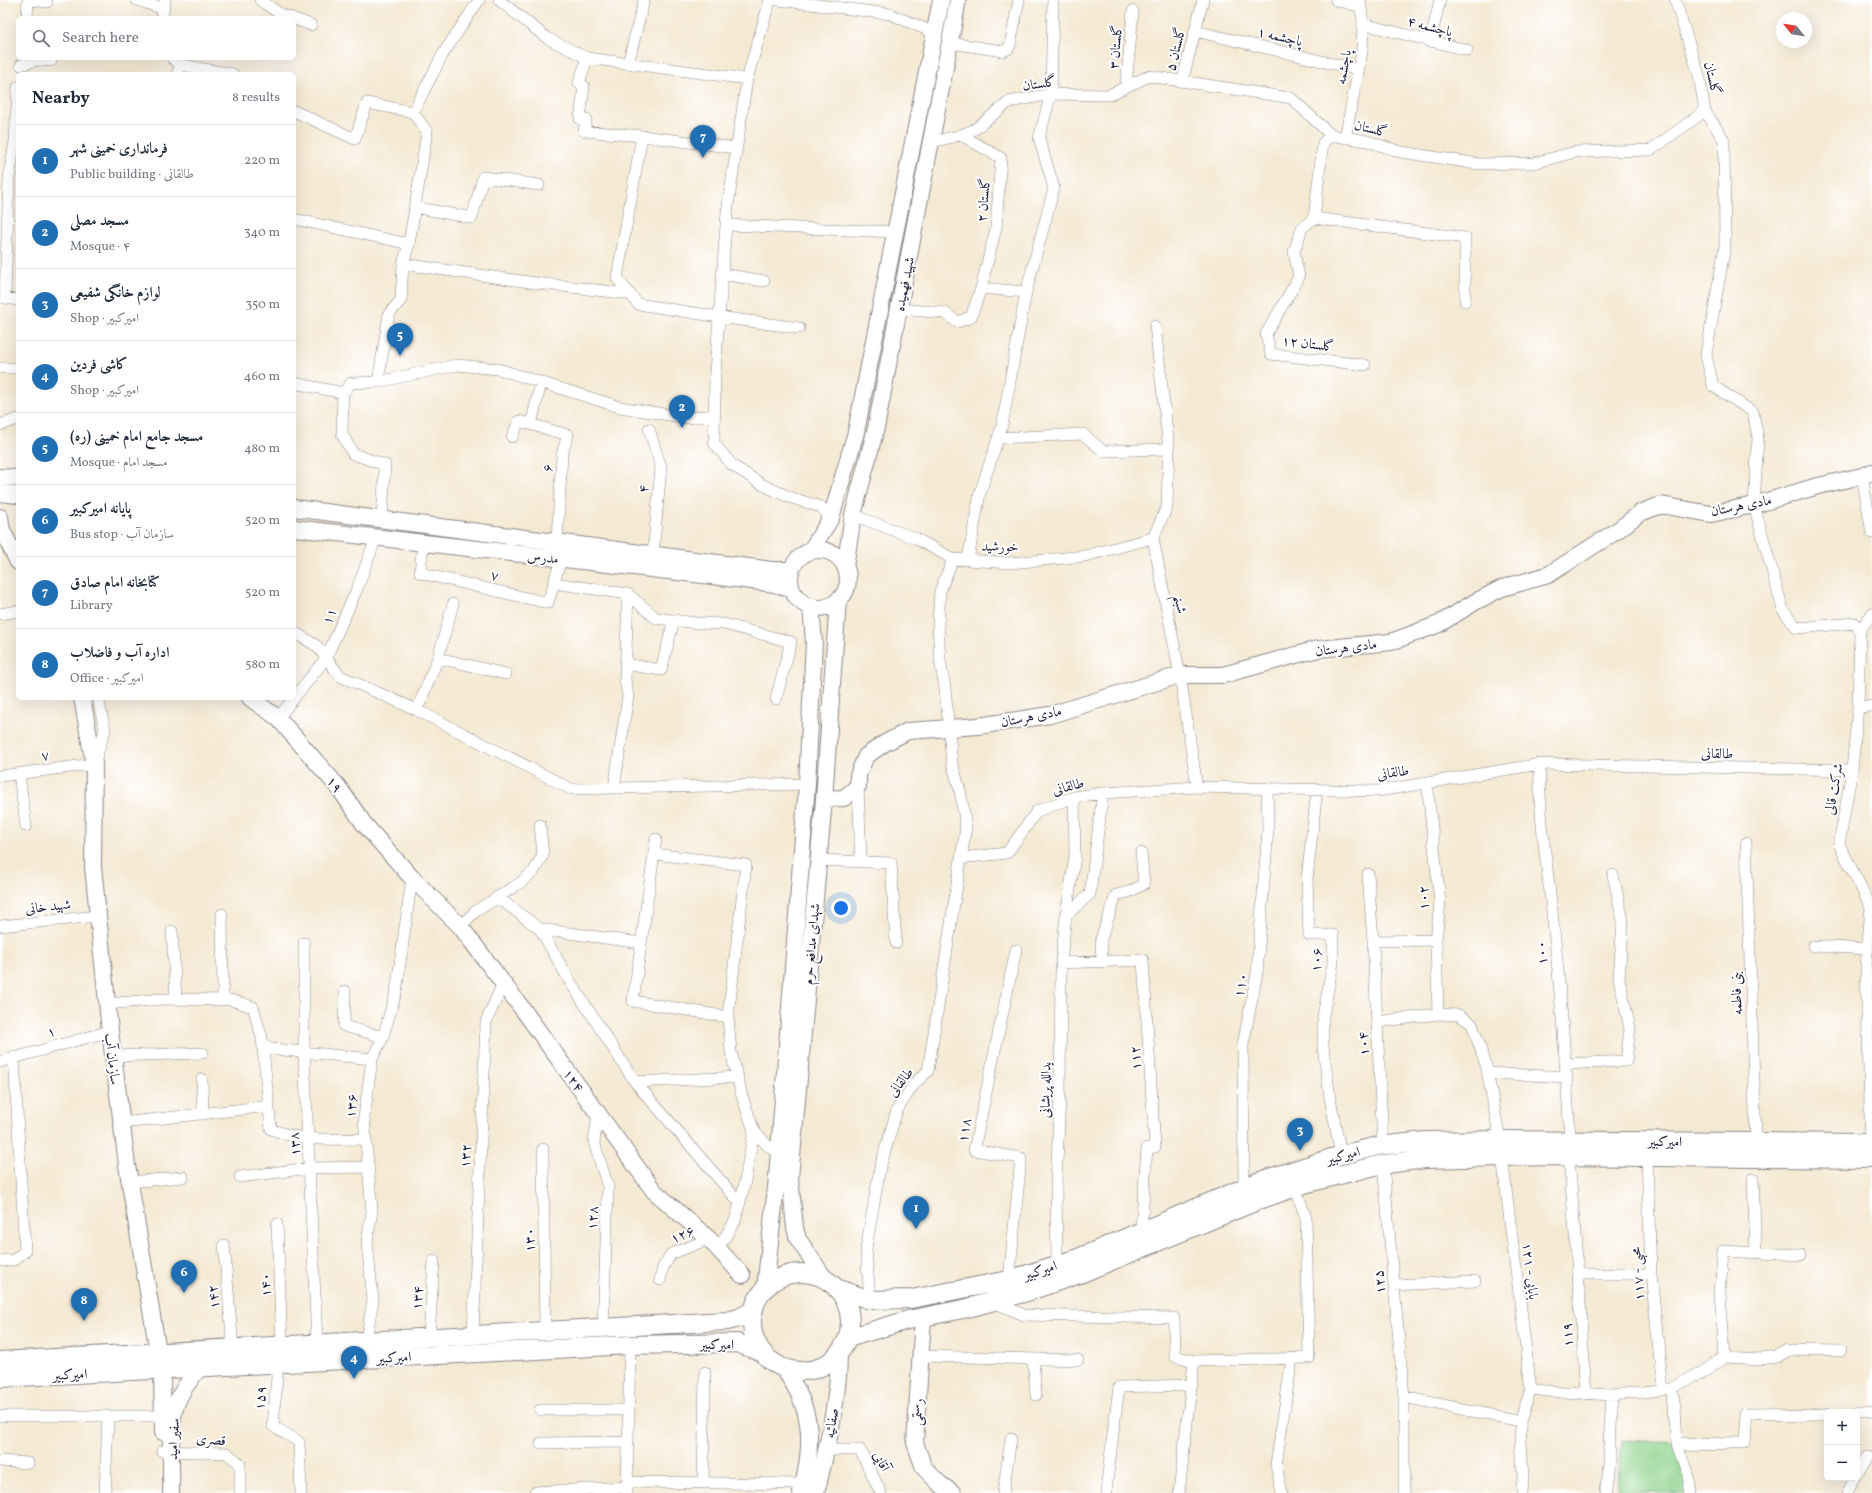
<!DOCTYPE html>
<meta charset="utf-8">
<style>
:root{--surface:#fff;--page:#f2f2f3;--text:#1f2937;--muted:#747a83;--line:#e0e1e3;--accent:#1f6fb2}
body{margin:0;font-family:Vollkorn,Amiri,serif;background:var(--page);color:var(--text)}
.controls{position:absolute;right:12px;bottom:12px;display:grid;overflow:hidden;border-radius:6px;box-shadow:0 4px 16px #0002}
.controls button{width:36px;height:36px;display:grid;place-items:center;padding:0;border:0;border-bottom:1px solid var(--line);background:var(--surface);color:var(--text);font:20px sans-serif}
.compass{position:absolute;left:1776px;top:12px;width:36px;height:36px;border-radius:50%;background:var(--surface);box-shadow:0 4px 16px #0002;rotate:300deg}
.you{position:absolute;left:841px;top:908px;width:14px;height:14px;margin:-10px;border:3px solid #fff;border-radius:50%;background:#1a73e8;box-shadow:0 0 0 6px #1a73e833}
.badge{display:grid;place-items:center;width:26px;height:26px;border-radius:50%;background:var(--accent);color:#fff;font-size:13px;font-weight:700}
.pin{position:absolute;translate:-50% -33px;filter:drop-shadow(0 1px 2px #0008)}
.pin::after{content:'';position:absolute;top:21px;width:14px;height:12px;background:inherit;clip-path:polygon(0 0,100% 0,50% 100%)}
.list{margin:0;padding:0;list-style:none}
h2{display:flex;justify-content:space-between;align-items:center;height:52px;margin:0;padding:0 16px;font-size:17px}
h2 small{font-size:13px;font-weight:400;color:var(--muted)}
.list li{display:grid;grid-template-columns:26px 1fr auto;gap:12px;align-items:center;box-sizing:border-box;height:72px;padding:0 16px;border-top:1px solid var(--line)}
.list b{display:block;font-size:15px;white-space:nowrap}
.list p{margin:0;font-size:13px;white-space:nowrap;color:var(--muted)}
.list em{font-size:13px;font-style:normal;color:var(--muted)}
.icon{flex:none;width:22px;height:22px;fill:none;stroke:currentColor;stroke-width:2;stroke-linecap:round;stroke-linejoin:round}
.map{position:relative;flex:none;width:1872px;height:1493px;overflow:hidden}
.search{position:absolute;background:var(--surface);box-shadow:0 4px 16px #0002;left:16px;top:16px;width:280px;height:44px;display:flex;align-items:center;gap:10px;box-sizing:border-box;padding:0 14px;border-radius:6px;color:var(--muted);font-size:15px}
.panel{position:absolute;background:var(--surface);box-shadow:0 4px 16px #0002;left:16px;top:72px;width:280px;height:628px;border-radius:6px}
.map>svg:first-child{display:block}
.green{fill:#8ed38c;stroke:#587a64}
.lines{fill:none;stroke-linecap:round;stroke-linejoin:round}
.street-casing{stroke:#8b8687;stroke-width:12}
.secondary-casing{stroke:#8b8687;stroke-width:18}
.primary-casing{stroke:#8b8687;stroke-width:20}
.street{stroke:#fff;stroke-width:11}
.secondary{stroke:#fff;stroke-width:16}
.primary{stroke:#fff;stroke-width:18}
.labels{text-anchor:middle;stroke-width:4;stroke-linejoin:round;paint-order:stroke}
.street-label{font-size:14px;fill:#22223b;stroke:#fff}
</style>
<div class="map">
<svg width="1872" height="1493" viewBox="0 0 1872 1493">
<rect width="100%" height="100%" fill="#fff"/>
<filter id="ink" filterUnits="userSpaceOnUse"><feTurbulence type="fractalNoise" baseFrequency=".025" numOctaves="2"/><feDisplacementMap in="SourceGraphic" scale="8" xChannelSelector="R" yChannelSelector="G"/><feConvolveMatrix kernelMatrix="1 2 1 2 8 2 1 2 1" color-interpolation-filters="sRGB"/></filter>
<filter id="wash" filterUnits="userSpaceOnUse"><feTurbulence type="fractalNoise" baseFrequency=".012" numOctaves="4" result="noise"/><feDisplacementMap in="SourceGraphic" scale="16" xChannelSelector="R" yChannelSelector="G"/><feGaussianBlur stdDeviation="0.9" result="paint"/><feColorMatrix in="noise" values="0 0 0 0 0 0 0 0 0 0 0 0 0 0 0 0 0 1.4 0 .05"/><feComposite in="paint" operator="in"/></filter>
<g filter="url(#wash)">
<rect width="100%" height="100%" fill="#f4e9d3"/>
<path class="green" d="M 1622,1440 L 1676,1443 L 1692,1493 L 1617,1493 Z"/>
</g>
<g filter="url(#ink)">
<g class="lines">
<defs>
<path id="street" d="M 31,0 L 47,2
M 137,0 L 164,9
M 260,0 L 280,14 L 292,18
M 499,0 L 547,38 L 587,58 L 747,79
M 770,0 L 747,79 L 727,212 L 715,372 L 714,443 L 732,465 L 763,485 L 789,497 L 821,507 L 831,518
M 778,0 L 890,14 L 935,33
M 1336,0 L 1361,7
M 27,18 L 28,0
M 162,18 L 165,0
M 294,19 L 311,25
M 1363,24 L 1467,50
M 1195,31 L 1359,70
M 1430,42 L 1440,0
M 951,43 L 1003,51 L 1008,49 L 1010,45 L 1019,0
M 172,58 L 181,65 L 177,74
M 587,58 L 579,83 L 584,86 L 580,119 L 586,119 L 584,131 L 642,136
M 628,64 L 644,0
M 21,65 L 37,60 L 51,61
M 181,65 L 233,74
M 1182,82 L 1203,0
M 1126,86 L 1133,11
M 18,87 L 15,141 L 9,178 L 5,298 L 18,300
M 294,111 L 355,139 L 367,103 L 413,112
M 1705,111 L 1724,140 L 1725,246 L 1706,355 L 1713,386 L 1753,412 L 1758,438 L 1754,505 L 1783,610 L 1797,628 L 1854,623 L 1860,630 L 1858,707 L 1852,770 L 1839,844 L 1871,907 L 1866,966 L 1871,1143
M 961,135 L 1001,158 L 996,228 L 981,288
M 1331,135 L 1323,143 L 1314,218 L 1302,228 L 1294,252 L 1299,277 L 1266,334 L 1271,354 L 1365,365
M 1345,138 L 1362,52 L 1363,24 L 1360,0
M 932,142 L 961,135 L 975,129 L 1009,102 L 1051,94 L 1109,95 L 1149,76 L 1291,98 L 1331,135 L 1367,141 L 1401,152 L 1479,164 L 1534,163 L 1575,152 L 1651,150 L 1705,111 L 1699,75 L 1675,0
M 736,148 L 642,136 L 617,278 L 638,304 L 719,317 L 799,328
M 414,207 L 472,218 L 483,177 L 539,185
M 1314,218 L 1465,238 L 1465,301
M 294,219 L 409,244
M 726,225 L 896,232
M 403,264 L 536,283 L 630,294
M 722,274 L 764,281
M 899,309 L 945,313 L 957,322 L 971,317 L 981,288 L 1026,292
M 0,368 L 18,368
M 378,382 L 389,314 L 401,300 L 403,264 L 409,244 L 427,132 L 413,112 L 443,54 L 479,0
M 294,383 L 343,393
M 343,393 L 351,383 L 378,382 L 457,365 L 498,369 L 620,407 L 688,418 L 715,415
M 343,393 L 342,434 L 353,454 L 385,465 L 382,520
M 531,424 L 541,383
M 0,425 L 18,419
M 649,429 L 661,467 L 653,554
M 512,437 L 519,421 L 568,435 L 562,454 L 557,542
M 998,438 L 1083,434 L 1103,451 L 1169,449
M 1862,476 L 1872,533
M 853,515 L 917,539 L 953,559 L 1010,563 L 1085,556 L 1153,538
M 1153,538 L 1180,675 L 1197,787
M 1153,538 L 1167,507 L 1169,449 L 1155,326
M 423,543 L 420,573 L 548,603 L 561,559
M 968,560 L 980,493 L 1002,426 L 1026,292 L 1054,188 L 1039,138 L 1051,94 L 1053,0
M 554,583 L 628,594 L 656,618 L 696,623 L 724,624 L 791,642 L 776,699
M 0,614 L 18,611
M 1860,630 L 1872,614
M 294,632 L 317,646 L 340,676 L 417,710 L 571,789 L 807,784
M 438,658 L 506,674
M 625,664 L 661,670 L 674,620
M 294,698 L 326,658 L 357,589 L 376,538
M 1858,707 L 1872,706
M 417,710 L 438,658 L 453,604
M 278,718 L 294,698
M 1540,764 C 1538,816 1548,869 1553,921 C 1561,994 1566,1067 1570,1140
M 19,774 L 26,826
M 0,776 L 94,764 L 105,730 L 98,698
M 1427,782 L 1440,902 L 1436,940 L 1438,1014 L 1459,1015 L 1472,1024 L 1486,1065 L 1500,1140
M 858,786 L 861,861
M 614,788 L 628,696 L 625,680 L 628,594
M 1317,789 L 1307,879 L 1309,935 L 1333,935 L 1333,963 L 1323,1016 L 1323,1047 L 1330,1098 L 1341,1155
M 656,839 L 633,1001 L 728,1017
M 1746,843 L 1756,1142
M 654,854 L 746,865 L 728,1017 L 731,1052 L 742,1096 L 754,1131 L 767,1145 L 779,1154
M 961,858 L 1007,853 L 1037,811 L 1074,797 L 1103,793 L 1197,787 L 1378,791 L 1540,764 L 1852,770
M 818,860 L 891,863 L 896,943
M 1368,874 L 1373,941 L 1436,940
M 497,897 L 540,929 L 571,983 L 635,1082 L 740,1203
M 222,914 L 223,1000
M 1066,915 L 1090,894 L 1103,793
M 0,926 L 98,916
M 460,926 L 476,911 L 520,883 L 534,871 L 543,855 L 540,825
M 540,929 L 641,943
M 172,931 L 176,999
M 1373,941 L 1383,1146
M 304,943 L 304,1052 L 317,1343
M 1813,946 L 1867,949
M 1102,961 L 1101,939 L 1116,895 L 1129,892 L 1144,884 L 1141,853
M 1061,963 L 1143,960 L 1155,1147 L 1147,1148 L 1141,1231
M 345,991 L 344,1026 L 383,1037
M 107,1004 L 162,999 L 231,1000 L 253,1007 L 262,1038 L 271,1129 C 300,1142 334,1139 365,1139
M 1377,1022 L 1438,1014
M 263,1048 L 372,1059
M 113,1056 L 203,1053
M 0,1062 L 110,1031
M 1566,1064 L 1626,1061 L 1630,1029 L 1619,978 L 1623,921 L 1613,875
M 1488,1073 L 1567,1077
M 202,1079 L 203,1114
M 635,1082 L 738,1077
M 598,1113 L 594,1142 L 608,1187 L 603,1327
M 122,1123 L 269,1106
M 543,1149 L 545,1331
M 1569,1156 L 1578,1274
M 1502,1157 L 1531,1390
M 1647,1157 L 1651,1274 L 1663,1389
M 1383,1164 L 1404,1397 L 1520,1421
M 240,1177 L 310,1168 L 367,1167
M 1753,1179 L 1756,1253
M 130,1182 L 183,1177
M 1244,1187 L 1243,1045 L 1257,973 L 1268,828 L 1267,788
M 277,1224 L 282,1345
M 224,1245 L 233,1348
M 717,1250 L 735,1221 L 744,1186 L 754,1131
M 0,1261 L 14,1260 L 25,1251 L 14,1057
M 1057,1265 L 1056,1184 L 1060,1097 L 1061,963 L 1066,915 L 1075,856 L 1074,797
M 660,1280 L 663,1267 L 671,1254 L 709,1239
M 1009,1280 L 1021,1158 L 974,1150 L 1016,950
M 1394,1285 L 1475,1281
M 870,1300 L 866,1249 L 880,1168 L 897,1110 L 914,1084 L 928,1071 L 966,827 L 960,790 L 952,763 L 945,688 L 940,660 L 938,624 L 940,591 L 953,559
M 993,1302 L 1024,1315 L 1174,1318 L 1175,1356 L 1194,1361
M 473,1335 L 486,1022 L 503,983
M 429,1337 L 434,1261
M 366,1340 L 373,1300 L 367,1242 L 372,1211 L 364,1118 L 372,1059 L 383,1037 L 396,992 L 412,878
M 921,1356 L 1078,1360
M 1725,1357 L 1720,1294 L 1723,1251 L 1801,1255
M 1033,1359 L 1036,1395
M 278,1364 L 273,1426 L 299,1442 L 301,1493
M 1673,1389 L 1725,1357 L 1760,1359 L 1777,1357 L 1789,1350 L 1840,1351
M 1586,1394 L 1578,1274 L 1651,1274
M 540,1410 L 629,1410
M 1857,1413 L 1872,1413
M 0,1416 L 163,1416
M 541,1443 L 628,1442
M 1676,1443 L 1742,1444 L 1744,1415 L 1827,1414
M 827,1450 L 860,1450 L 881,1493
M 162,1451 L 227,1453 L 240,1464 L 240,1493
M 0,1461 L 28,1463
M 1857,1478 L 1869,1457
M 627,1482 L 803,1484
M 703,1483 L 705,1372
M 535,1492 L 627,1487
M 105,1493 L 108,1416
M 627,1493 L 630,1345
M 1003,1493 L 1011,1438
M 1107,1493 L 1107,1482 L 1119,1387 L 1192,1385
M 1179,1493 L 1194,1361 L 1309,1358 L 1306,1218 L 1295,1187
M 1282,1493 L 1276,1465 L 1292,1358
M 1404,1493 L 1404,1397
M 1522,1493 L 1523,1477 L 1520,1421 L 1531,1390 L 1612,1395 L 1673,1389 L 1676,1443 L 1689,1480 L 1692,1493
M 1606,1493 L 1612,1395
M 1848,1493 L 1857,1478"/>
<path id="secondary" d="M 0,477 L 18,478
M 0,493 L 18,495
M 294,508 L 772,570 L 791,570
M 0,517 L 2,530 L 18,562
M 294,528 L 720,577 L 775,584 L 791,589
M790 579a29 29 0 1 1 58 0a29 29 0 1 1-58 0Z
M 811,550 L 831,518 L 856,432 L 941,0
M 845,567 L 853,515 L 876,428 L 958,0
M 82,698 L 94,764 L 93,867 L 110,1031 L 127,1165 L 158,1352
M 250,698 L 278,718 L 339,788 L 364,824 L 412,878 L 460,926 L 524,1011 L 654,1191 L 709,1239 L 742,1275
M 824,799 L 844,798 L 858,786 L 858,775 L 866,756 L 885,743 L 908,731 L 978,726 L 1050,715 L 1180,675 L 1223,675 L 1318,649 L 1391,642 L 1439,624 L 1475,602 L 1502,588 L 1548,575 L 1618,530 L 1640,513 L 1661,505 L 1711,514 L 1754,505 L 1818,486 L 1862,476 L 1872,472
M 825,1279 L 798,1239 L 795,1228 L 790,1178 L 824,799 L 838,600
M 765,1289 L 777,1177 L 807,784 L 814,642 L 811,607
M 923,1317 L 915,1443 L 924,1468 L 940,1484 L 953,1493
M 783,1368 C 814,1409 814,1445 801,1493
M 162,1370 L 163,1432
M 171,1493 C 172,1469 169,1439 173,1416 C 176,1398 188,1381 200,1368
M 816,1493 C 827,1449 839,1398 839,1353"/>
<path id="primary" d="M752 1322a49 49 0 1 1 98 0a49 49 0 1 1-98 0Z
M 838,1289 L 870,1300 L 911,1299 L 1009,1280 L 1078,1258 L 1260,1181 L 1341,1155 L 1378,1146 L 1426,1141 L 1500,1140 L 1872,1143
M 848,1338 L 908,1320 L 968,1308 L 1027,1292 L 1082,1273 L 1262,1199 L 1304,1184 L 1379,1165 L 1425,1159 L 1545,1156 L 1872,1159
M 0,1361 L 727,1321 L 739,1318 L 754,1310
M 0,1378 L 630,1345 L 737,1343 L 762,1352"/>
</defs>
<use href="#street" class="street-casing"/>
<use href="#secondary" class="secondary-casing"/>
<use href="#primary" class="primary-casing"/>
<use href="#street" class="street"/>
<use href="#secondary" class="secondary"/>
<use href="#primary" class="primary"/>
</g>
</g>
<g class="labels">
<g class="street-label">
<text transform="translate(1430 26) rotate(14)" y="5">پاچشمه ۴</text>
<text transform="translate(1280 36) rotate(13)" y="5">پاچشمه ۱</text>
<text transform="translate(1115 47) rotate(-85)" y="5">گلستان ۳</text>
<text transform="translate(1175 49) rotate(-76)" y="5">گلستان ۵</text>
<text transform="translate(1343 67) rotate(-80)" y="5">پاچشمه</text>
<text transform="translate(1713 78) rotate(77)" y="5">گلستان</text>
<text transform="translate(1039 83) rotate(-8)" y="5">گلستان</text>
<text transform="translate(1371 128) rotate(14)" y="5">گلستان</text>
<text transform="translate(983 200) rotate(-85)" y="5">گلستان ۲</text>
<text transform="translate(904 284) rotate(-79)" y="5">شهید فهمیده</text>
<text transform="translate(1308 343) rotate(7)" y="5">گلستان ۱۲</text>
<text transform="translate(547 468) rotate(-88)" y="5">۶</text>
<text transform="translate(643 489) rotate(-85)" y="5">۴</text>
<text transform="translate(1741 505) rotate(-11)" y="5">مادی هرستان</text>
<text transform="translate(1000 546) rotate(1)" y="5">خورشید</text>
<text transform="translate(543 557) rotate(6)" y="5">مدرس</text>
<text transform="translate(495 575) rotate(14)" y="5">۷</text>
<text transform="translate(1181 604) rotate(79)" y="5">شبنم</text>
<text transform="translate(329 616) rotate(-66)" y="5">۱۱</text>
<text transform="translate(1346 647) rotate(-7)" y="5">مادی هرستان</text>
<text transform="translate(1031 716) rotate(-11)" y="5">مادی هرستان</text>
<text transform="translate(1717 753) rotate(1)" y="5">طالقانی</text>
<text transform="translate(45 755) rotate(-8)" y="5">۷</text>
<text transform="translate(1393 772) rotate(-8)" y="5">طالقانی</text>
<text transform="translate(335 784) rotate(51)" y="5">۱۹</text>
<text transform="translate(1068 786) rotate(-15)" y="5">طالقانی</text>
<text transform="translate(1833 789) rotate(-80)" y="5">شرکت قالی</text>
<text transform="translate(1423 898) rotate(-91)" y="5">۱۰۲</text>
<text transform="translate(48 906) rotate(-6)" y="5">شهید خانی</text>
<text transform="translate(811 944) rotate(-85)" y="5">شهدای مدافع حرم</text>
<text transform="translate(1541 953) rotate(-95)" y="5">۱۰۰</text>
<text transform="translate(1316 960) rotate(-86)" y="5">۱۰۶</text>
<text transform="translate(1240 985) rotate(-80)" y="5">۱۱۰</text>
<text transform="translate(1736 993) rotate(-92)" y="5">بنی فاطمه</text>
<text transform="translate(51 1031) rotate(-15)" y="5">۱</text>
<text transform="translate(1363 1044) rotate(-93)" y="5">۱۰۴</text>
<text transform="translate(1135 1058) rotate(-94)" y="5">۱۱۲</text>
<text transform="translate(113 1059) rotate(83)" y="5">سازمان آب</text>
<text transform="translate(574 1080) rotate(54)" y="5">۱۲۴</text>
<text transform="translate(900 1082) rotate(-52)" y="5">طالقانی</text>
<text transform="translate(1045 1090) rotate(-89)" y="5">یدالله پریشانی</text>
<text transform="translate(351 1106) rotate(-85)" y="5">۱۳۶</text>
<text transform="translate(964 1130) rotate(-81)" y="5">۱۱۸</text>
<text transform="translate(1665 1141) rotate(1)" y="5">امیرکبیر</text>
<text transform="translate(294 1144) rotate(-93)" y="5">۱۳۸</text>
<text transform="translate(1343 1155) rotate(-15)" y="5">امیرکبیر</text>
<text transform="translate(465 1156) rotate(-88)" y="5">۱۳۲</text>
<text transform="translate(592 1218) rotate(-88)" y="5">۱۲۸</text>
<text transform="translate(682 1234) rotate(-23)" y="5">۱۲۶</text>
<text transform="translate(529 1240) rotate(-91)" y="5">۱۳۰</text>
<text transform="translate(1040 1270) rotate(-18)" y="5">امیرکبیر</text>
<text transform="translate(1531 1271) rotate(83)" y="5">بابایی - ۱۲۱</text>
<text transform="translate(1637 1274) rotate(-94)" y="5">محبی - ۱۱۷</text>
<text transform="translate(1379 1282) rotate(-95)" y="5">۱۲۵</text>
<text transform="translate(265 1285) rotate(-92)" y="5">۱۴۰</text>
<text transform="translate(213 1297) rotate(-95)" y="5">۱۴۲</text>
<text transform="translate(417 1298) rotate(-87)" y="5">۱۳۴</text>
<text transform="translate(1567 1335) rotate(-94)" y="5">۱۱۹</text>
<text transform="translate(717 1344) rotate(1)" y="5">امیرکبیر</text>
<text transform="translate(394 1357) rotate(-3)" y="5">امیرکبیر</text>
<text transform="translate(70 1374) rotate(-3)" y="5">امیرکبیر</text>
<text transform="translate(260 1398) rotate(-85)" y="5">۱۵۹</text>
<text transform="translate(917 1412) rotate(-86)" y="5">رستمی</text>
<text transform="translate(831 1423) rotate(-82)" y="5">صفائیه</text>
<text transform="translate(173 1439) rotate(-87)" y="5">سفیر امید</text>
<text transform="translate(211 1439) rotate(6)" y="5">قصری</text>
<text transform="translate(882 1461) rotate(64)" y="5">آقایی</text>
</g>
</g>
</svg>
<div class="controls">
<button>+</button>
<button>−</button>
</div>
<svg class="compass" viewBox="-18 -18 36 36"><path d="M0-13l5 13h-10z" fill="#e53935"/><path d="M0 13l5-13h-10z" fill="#747a83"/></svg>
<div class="you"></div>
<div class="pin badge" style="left:916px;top:1229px">1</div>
<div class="pin badge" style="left:682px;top:428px">2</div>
<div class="pin badge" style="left:1300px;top:1151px">3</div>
<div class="pin badge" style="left:354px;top:1379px">4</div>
<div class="pin badge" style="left:400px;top:356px">5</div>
<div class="pin badge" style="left:184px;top:1293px">6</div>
<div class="pin badge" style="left:703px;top:158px">7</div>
<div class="pin badge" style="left:84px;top:1321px">8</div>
<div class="search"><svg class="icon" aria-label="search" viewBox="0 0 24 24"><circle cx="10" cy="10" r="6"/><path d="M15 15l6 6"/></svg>Search here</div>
<section class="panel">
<h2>Nearby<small>8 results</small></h2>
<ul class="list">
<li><span class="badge">1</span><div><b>فرمانداری خمینی شهر</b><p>Public building · طالقانی</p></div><em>220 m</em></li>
<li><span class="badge">2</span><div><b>مسجد مصلی</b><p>Mosque · ۴</p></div><em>340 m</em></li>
<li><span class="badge">3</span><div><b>لوازم خانگی شفیعی</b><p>Shop · امیرکبیر</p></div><em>350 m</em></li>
<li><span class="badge">4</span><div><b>کاشی فردین</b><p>Shop · امیرکبیر</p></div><em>460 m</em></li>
<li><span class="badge">5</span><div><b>مسجد جامع امام خمینی (ره)</b><p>Mosque · مسجد امام</p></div><em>480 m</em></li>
<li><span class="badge">6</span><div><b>پایانه امیرکبیر</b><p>Bus stop · سازمان آب</p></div><em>520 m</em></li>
<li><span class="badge">7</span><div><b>کتابخانه امام صادق</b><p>Library</p></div><em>520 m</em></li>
<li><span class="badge">8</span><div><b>اداره آب و فاضلاب</b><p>Office · امیرکبیر</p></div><em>580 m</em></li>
</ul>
</section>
</div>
